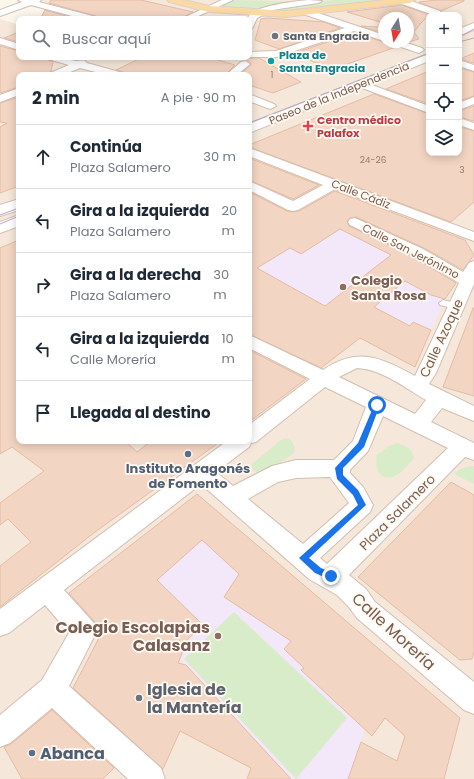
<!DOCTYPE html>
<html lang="es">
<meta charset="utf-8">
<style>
:root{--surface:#fff;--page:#f6f6f7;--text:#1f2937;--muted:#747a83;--line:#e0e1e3}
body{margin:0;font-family:Poppins,sans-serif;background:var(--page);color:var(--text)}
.controls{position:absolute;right:12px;top:12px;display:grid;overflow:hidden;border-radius:8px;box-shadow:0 2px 10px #0003}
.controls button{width:36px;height:36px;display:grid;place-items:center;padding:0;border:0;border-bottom:1px solid var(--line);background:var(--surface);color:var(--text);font:20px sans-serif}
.compass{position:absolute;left:378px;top:12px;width:36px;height:36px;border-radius:50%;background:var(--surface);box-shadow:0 2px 10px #0003;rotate:191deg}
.stop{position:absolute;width:12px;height:12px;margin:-9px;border:3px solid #1a73e8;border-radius:50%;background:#fff}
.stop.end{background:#1a73e8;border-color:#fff;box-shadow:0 1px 4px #0008}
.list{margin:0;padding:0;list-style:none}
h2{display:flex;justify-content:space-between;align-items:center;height:52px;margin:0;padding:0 16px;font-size:17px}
h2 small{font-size:13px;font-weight:400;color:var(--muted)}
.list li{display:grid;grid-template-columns:26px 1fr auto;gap:12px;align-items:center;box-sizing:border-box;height:64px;padding:0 16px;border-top:1px solid var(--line)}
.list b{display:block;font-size:15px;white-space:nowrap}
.list p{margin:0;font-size:13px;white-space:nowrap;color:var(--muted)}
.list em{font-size:13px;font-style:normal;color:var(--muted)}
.icon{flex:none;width:22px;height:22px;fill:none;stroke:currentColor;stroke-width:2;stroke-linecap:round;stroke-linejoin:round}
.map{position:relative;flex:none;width:474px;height:779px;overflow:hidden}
.search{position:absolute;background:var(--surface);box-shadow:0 2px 10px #0003;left:16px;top:16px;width:236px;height:44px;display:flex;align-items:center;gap:10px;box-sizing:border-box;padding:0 14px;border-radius:8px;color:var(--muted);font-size:15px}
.panel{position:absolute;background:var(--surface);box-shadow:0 2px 10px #0003;left:16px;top:72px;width:236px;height:372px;border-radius:8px}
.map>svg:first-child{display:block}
.residential{fill:#f5e8da;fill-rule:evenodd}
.education{fill:#f3e8fa}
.green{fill:#d8ecc9}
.building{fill:#f3d5c3;stroke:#e6bba3;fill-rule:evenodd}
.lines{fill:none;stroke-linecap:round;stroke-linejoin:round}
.lane-casing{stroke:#d1beb0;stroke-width:2}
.street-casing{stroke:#d1beb0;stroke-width:2}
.secondary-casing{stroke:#d6c0b0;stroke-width:2}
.primary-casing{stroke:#dad1cd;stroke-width:2}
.lane{fill:#fff;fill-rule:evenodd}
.street{fill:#fff;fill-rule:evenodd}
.secondary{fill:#fff;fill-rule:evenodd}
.primary{fill:#fbd9a5;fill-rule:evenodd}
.tram{stroke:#b9a8c9;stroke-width:1}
.route{fill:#1a73e8}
.worship-dot{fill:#6b7280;stroke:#fffaf3;stroke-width:1.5}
.culture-dot{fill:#0f9aa8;stroke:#fffaf3;stroke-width:1.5}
.health-dot{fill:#e0444e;stroke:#fffaf3;stroke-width:1.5}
.education-dot{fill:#8d6e63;stroke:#fffaf3;stroke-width:1.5}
.service-dot{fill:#5c6f8a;stroke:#fffaf3;stroke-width:1.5}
.labels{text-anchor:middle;stroke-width:3.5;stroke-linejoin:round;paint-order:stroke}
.far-number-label{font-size:9px;fill:#987a6a}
.far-worship-label{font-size:11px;font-weight:bold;fill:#5b616d;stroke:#fffaf3;text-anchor:start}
.far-culture-label{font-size:11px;font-weight:bold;fill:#0d838f;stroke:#fffaf3;text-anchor:start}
.far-street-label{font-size:11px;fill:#7a5c4d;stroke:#fffaf3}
.far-health-label{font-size:11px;font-weight:bold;fill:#be3a42;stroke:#fffaf3;text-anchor:start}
.education-label{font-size:13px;font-weight:bold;fill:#785e54;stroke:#fffaf3;text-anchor:start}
.street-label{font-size:13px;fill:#7a5c4d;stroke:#fffaf3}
.service-label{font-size:13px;font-weight:bold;fill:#4e5e75;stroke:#fffaf3}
.near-education-label{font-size:16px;font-weight:bold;fill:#785e54;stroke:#fffaf3;text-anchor:end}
.near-street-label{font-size:16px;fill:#7a5c4d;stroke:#fffaf3}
.near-worship-label{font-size:16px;font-weight:bold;fill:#5b616d;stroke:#fffaf3;text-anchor:start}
.near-service-label{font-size:16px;font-weight:bold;fill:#4e5e75;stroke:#fffaf3;text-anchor:start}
</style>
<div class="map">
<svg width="474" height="779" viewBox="0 0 474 779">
<rect width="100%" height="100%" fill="#fdf6ec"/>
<path class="residential" d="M 37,0 L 474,0 L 474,779 L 0,779 L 0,19 L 19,25 L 19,57 L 249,57 L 249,19 L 35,19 L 63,7 ZM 429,15 L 459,15 L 459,153 L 429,153 ZM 384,18 L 408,18 L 408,42 L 384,42 ZM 19,75 L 249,75 L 249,441 L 19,441 Z"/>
<path class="education" d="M 356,225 L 427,260 L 403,279 L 431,295 L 445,299 L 431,330 L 413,322 L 410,326 L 405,323 L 396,336 L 371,329 L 362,339 L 249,273 L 304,240 L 340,229 L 345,232 Z
M 197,494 L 227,519 L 202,540 L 239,574 L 223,598 L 229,600 L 291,641 L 284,650 L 304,668 L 302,671 L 365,729 L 348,779 L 291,779 L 180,659 L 183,650 L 101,634 L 67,595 Z"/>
<path class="green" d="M 235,0 L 301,2 L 275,5 L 254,11 L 219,7 Z
M 334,0 L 391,0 L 278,13 L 269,10 L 287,6 Z
M 286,438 L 291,440 L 295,447 L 294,453 L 270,470 L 259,474 L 252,469 L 252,464 L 281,440 Z
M 398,443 C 404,445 414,450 414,458 C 410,463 402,473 395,476 C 380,483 374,468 377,455 L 389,446 Z
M 470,466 L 474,466 L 474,484 L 454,474 L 460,469 Z
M 234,612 L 347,718 L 296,779 L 184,659 Z"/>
<path class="building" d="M 51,0 L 141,0 L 193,12 L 180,19 L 98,19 L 96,16 L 49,3 Z
M 437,0 L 464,0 L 464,1 L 441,11 L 419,2 Z
M 402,5 L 429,15 L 421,23 L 414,32 L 419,39 L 408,42 L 408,18 L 384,18 L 384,33 L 361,26 L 378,27 L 380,22 L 347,12 Z
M 45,10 L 77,19 L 40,19 Z
M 267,18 L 324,22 L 340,28 L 279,49 L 255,40 L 261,19 Z
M 19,32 L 19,42 L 4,38 Z
M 354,33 L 384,42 L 388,42 L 396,47 L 333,69 L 292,54 Z
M 0,46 L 19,51 L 19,57 L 44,57 L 48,60 L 53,62 L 51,71 L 46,75 L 19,75 L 19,87 L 0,93 Z
M 474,53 L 474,63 L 460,59 Z
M 143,57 L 208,57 L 235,65 L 225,75 L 125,75 L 123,72 L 116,70 Z
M 248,58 L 259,58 L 301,82 L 273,93 L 249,85 L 249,75 L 239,75 L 251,65 L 251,63 L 247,60 Z
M 459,68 L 474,72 L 474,96 L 459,101 Z
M 429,71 L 429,104 L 386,89 L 393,86 Z
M 374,94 L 429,114 L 429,153 L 459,153 L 459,127 L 474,131 L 474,202 L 451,222 L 249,147 L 249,145 Z
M 19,97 L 19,186 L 0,193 L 0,127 L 7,123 L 0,122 L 0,103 Z
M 474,106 L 474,121 L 459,117 L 459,111 Z
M 249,158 L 319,185 L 293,199 L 249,180 Z
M 335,191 L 465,240 L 474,255 L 463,270 L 424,248 L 356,217 L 350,218 L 347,221 L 349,226 L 412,256 L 456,283 L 445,299 L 431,295 L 405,281 L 374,307 L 410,326 L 413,322 L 431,330 L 415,367 L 360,338 L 321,368 L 249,334 L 249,192 L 287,211 L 293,212 L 299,211 ZM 340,229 L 391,255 L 325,306 L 257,268 L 290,248 L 301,254 Z
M 19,240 L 19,441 L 125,441 L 137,452 L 151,441 L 221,441 L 95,532 L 0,607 L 0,566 L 31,542 L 8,519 L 0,525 L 0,503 L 44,471 L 12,447 L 0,454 L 0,248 Z
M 473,308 L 474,308 L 474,396 L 443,387 Z
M 249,350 L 306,379 L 249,422 Z
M 451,482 L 474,495 L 474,651 L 472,659 L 460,660 L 358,577 Z
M 197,494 L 460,718 L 444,779 L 348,779 L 361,742 L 397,761 L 405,736 L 385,718 L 372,736 L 301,670 L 304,668 L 284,649 L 291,641 L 224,597 L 239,574 L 202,540 L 157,580 L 203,625 L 188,639 L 178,663 L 186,665 L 291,779 L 247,779 L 251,768 L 180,731 L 163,769 L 73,688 L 101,634 L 94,621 L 69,593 Z
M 52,710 L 114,768 L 103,779 L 22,779 L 4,747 L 11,744 Z"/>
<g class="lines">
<defs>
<path id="lane" d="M 443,300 L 459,304 L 460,306 L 456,309 L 440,305 L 439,303 Z"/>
<path id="street" d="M 18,0 L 41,0 L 39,2 L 96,17 L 97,19 L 83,19 L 31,5 L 0,16 L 0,10 L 22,2 Z
M 222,0 L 233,0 L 192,19 L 181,19 Z
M 308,0 L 322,1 L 318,3 L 272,10 L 257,18 L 253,27 L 249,30 C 249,26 248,19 248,18 C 250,6 298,1 308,0 Z
M 402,0 L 408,0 L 440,11 L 441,13 L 439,15 L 434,15 L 402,4 Z
M 306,9 L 384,35 L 384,41 L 354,31 L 277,57 L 246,57 L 249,57 L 249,52 L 276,51 L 345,28 L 303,14 L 302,12 Z
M 0,38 L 19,44 L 19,50 L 0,44 Z
M 390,42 L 404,42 L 422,48 L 424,50 L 419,53 L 392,44 Z
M 46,57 C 57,57 65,59 76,61 C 79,61 82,60 85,61 L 87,63 L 123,73 L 124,75 L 107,75 L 80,68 L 63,75 L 49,75 L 50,73 L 69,65 L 48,59 Z
M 459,60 L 474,65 L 474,71 L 459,66 Z
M 245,61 L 250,64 L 237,75 L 226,75 L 241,62 Z
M 361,81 L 429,106 L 429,113 L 357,86 L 356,84 L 357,82 Z
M 19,88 L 19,95 L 0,102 L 0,95 Z
M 249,94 L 274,104 L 276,106 L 270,109 L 249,101 Z
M 474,97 L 474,104 L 459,110 L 459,103 Z
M 459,118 L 474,123 L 474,130 L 459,125 Z
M 249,148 L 474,232 L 474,241 L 335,189 L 298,210 L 293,211 L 288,210 L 249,190 L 249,181 L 293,201 L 323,185 L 249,156 Z
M 355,218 L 423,249 L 463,272 L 469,263 L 474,261 L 474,284 L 436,373 L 429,384 L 474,406 L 474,421 L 442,408 L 431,422 L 474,443 L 474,460 L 465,457 L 349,575 L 366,589 L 375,602 L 474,682 L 474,714 L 464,710 L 357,618 L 348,606 L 337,595 L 309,579 L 201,484 L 64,590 L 93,622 L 97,631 L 69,686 L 161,768 L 165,779 L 128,779 L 52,708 L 10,743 L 0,747 L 0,715 L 42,680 L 69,633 L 45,605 L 9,633 L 0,636 L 0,609 L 227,441 L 249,441 L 249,425 L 310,379 L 249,348 L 249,335 L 323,370 C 359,346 381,358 415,376 L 459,283 L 413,255 L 350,225 L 348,222 L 350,219 ZM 357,368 C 382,369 405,388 426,400 L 415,414 L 339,377 ZM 325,387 L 366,407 L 353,441 L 334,460 L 296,460 L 272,466 L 233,486 L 216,472 L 249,447 L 251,443 L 256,442 ZM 383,416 L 448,448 L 327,564 L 320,558 L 370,512 L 373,505 L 363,487 L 350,473 L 350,470 L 368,451 ZM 330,477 L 349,503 L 303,544 L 248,499 L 278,482 L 296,478 Z"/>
<path id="secondary" d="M 474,23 L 474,30 L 459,36 L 459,29 Z
M 429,54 L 429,61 L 249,133 L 249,124 Z
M 19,199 L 19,210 L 0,216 L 0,205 Z
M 19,215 L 19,226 L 0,233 L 0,222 Z"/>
<path id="primary" d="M 167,0 L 184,0 L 209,6 L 285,11 L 385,0 L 415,0 L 410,3 L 285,17 L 209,12 L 169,2 Z"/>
</defs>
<use href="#lane" class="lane-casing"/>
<use href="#street" class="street-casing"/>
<use href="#secondary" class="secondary-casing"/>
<use href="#primary" class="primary-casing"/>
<use href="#lane" class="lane"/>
<use href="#street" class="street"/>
<use href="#secondary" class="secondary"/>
<use href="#primary" class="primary"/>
<path class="tram" d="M 459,37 L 474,29
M 459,42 L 474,38
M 249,123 L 429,53
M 0,215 L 19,208
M 0,224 L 19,216"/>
</g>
<path class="route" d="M 375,403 L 377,403 L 380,405 L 364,447 L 343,468 L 343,475 L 358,490 L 366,505 L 309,558 L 321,568 L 334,574 L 335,576 L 331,580 L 315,573 L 299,558 L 358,505 L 353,495 L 337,479 L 335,468 L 358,443 Z"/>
<g class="worship-dot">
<circle cx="275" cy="36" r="4"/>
<circle cx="139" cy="698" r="4"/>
</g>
<circle class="culture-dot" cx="271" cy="61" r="4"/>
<path class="health-dot" d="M306 120h4v4h4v4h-4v4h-4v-4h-4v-4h4z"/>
<g class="education-dot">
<circle cx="343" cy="287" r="4"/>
<circle cx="218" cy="636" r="4"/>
</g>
<g class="service-dot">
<circle cx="188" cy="454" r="4"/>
<circle cx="32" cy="753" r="4"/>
</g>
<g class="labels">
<g class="far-number-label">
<text x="272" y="78">1</text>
<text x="373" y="163">24-26</text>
<text x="462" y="173">3</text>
</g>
<g class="far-worship-label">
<text x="283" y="40">Santa Engracia</text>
</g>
<g class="far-culture-label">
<text x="279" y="59">Plaza de<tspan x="279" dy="13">Santa Engracia</tspan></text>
</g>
<g class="far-street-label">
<text transform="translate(339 93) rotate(-22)" y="4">Paseo de la Independencia</text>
<text transform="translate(361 194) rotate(21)" y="4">Calle Cádiz</text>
<text transform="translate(411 251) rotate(27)" y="4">Calle San Jerónimo</text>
</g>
<g class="far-health-label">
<text x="317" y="124">Centro médico<tspan x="317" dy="13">Palafox</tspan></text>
</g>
<g class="education-label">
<text x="351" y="285">Colegio<tspan x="351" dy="15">Santa Rosa</tspan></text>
</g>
<g class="street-label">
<text transform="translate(441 338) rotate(-65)" y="5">Calle Azoque</text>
<text transform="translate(397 512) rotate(-45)" y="5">Plaza Salamero</text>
</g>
<g class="service-label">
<text x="188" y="473">Instituto Aragonés<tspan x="188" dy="15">de Fomento</tspan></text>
</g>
<g class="near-education-label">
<text x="210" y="633">Colegio Escolapias<tspan x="210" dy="18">Calasanz</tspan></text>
</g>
<g class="near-street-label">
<text transform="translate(394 631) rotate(42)" y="6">Calle Morería</text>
</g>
<g class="near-worship-label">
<text x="147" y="695">Iglesia de<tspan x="147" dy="18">la Mantería</tspan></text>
</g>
<g class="near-service-label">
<text x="40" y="759">Abanca</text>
</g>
</g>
</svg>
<div class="controls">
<button>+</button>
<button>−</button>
<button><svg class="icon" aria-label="locate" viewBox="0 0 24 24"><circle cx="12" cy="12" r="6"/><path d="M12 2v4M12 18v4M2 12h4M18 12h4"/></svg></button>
<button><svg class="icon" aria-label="layers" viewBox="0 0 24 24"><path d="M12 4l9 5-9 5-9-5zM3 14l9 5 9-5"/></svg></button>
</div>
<svg class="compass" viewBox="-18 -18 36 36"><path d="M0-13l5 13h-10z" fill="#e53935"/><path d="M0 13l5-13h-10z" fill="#747a83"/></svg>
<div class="stop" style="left:377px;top:405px"></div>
<div class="stop end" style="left:331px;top:576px"></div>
<div class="search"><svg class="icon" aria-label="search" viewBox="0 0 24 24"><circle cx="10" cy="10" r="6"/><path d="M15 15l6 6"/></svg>Buscar aquí</div>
<section class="panel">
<h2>2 min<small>A pie · 90 m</small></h2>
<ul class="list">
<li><svg class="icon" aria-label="ahead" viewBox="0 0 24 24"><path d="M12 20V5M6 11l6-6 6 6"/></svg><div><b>Continúa</b><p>Plaza Salamero</p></div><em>30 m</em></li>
<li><svg class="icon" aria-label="left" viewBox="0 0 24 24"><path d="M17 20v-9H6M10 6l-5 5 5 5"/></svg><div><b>Gira a la izquierda</b><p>Plaza Salamero</p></div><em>20 m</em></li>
<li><svg class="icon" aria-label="right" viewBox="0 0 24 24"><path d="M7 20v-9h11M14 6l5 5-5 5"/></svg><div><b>Gira a la derecha</b><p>Plaza Salamero</p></div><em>30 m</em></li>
<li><svg class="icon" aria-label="left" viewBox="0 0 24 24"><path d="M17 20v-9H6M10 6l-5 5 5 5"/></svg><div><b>Gira a la izquierda</b><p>Calle Morería</p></div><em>10 m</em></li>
<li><svg class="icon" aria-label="arrive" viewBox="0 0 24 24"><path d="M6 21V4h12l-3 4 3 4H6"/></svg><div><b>Llegada al destino</b></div></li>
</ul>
</section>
</div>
